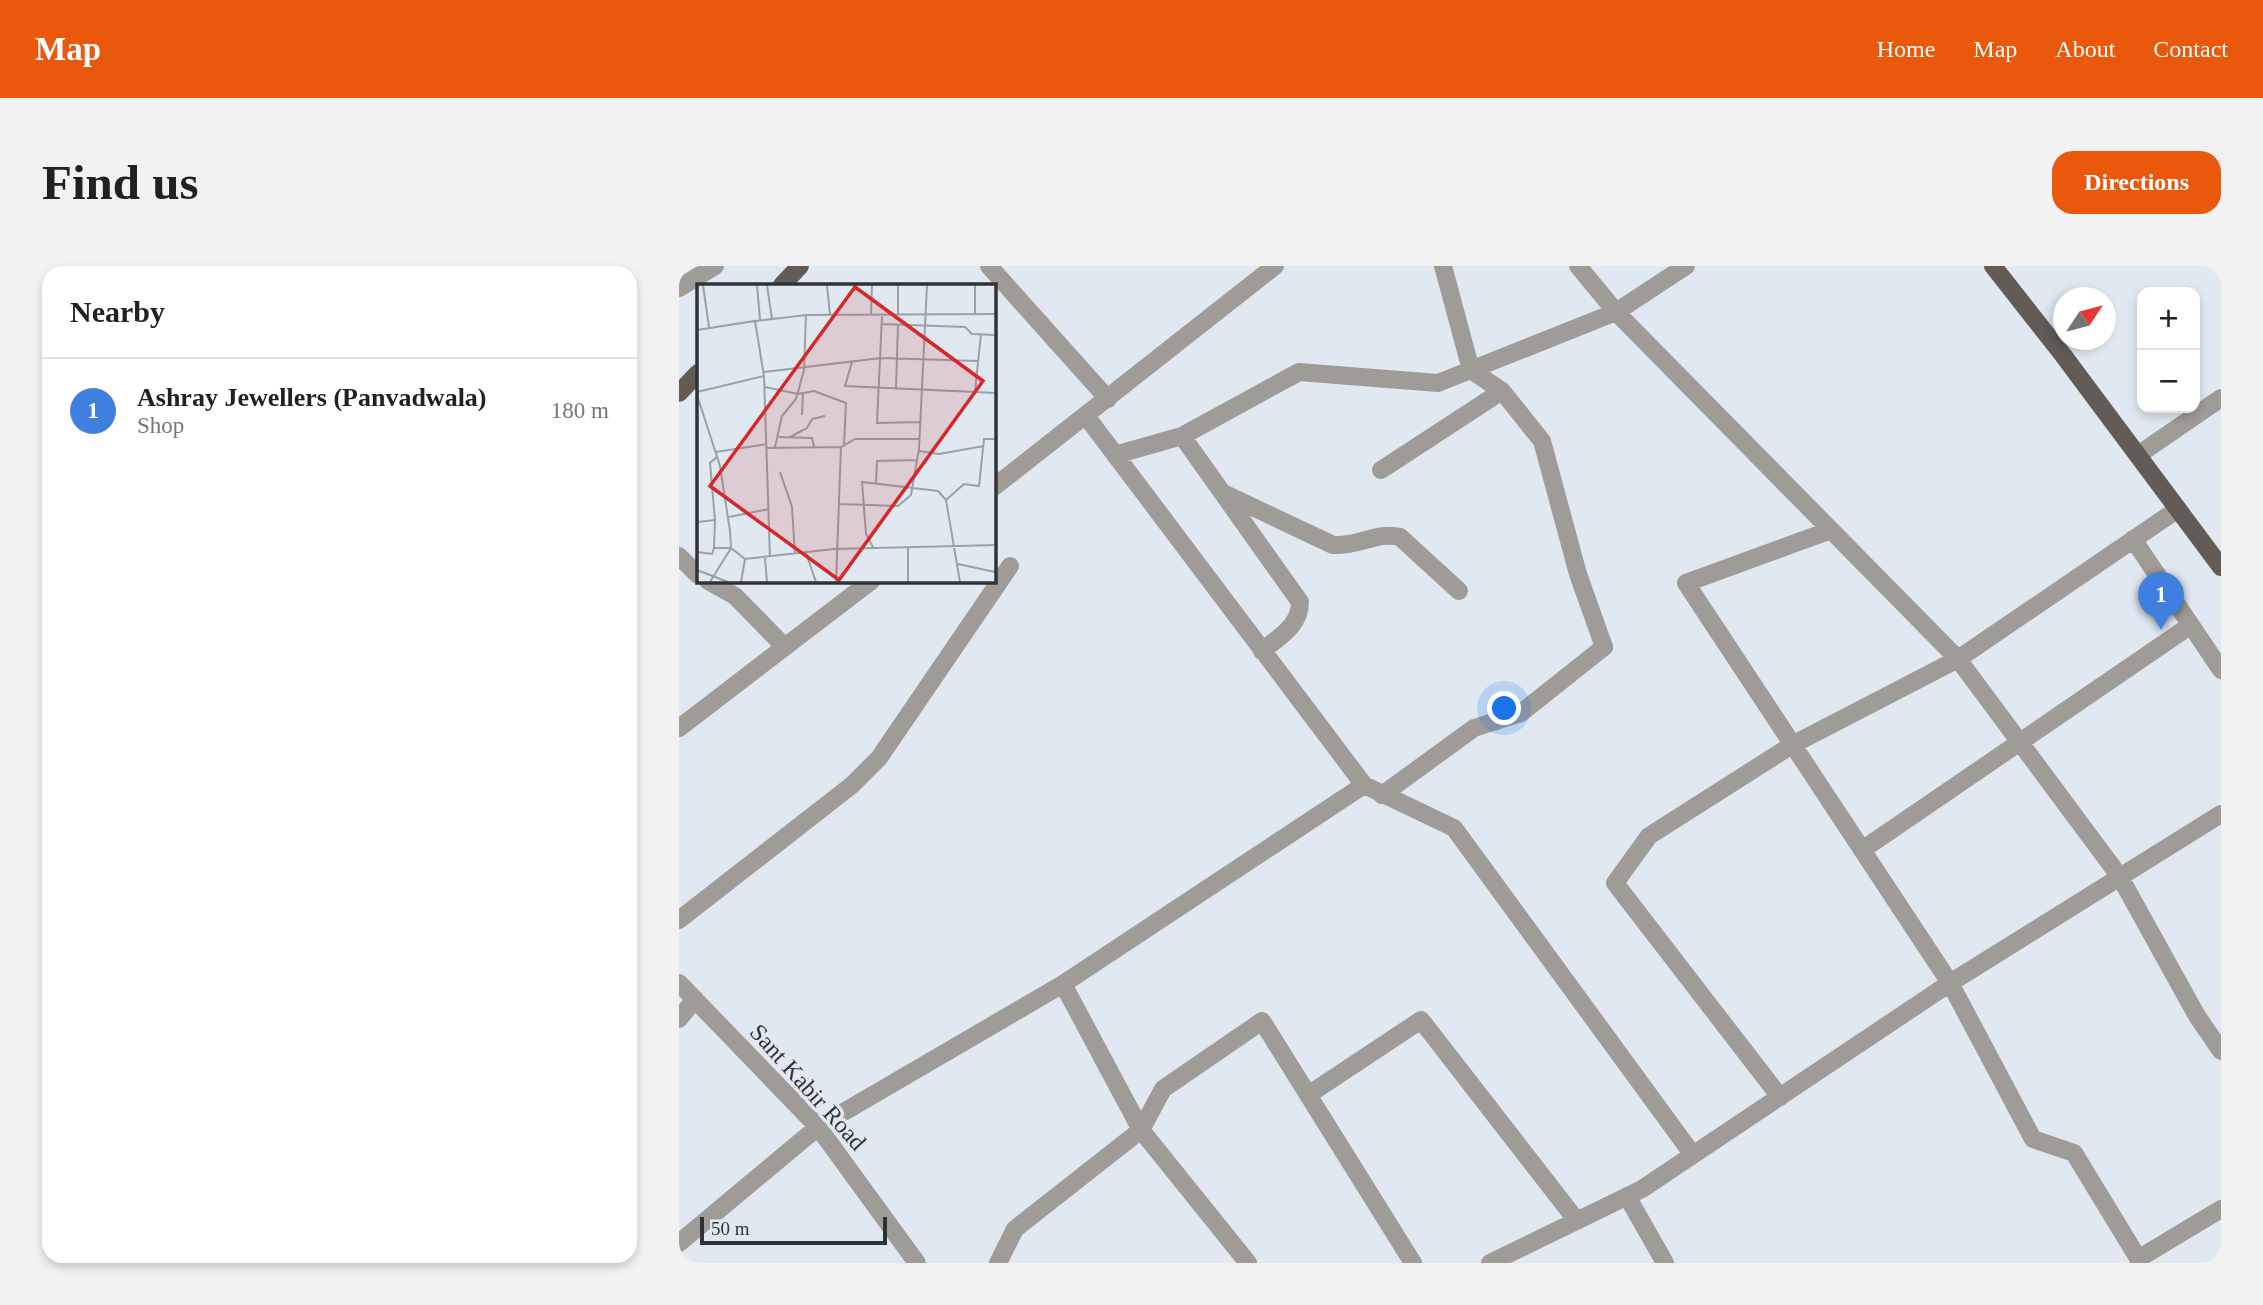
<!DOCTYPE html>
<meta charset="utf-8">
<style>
:root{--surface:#fff;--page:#f2f2f2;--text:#202124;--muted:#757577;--line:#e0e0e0;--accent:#ea580c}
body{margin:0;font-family:"Times New Roman",serif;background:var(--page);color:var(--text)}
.controls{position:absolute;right:21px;top:21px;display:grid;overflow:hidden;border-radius:14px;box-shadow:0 4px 10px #0003}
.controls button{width:63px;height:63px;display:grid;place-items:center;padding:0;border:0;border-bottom:2px solid var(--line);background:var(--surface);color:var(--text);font:35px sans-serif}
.compass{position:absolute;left:1374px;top:21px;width:63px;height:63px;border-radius:50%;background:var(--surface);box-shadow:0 4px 10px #0003;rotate:54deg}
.scale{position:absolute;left:21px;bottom:18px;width:187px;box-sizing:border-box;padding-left:7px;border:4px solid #2f3336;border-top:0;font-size:19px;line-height:24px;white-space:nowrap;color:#2f3336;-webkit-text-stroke:5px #e0e9f2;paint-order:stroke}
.you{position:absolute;left:826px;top:443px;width:24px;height:24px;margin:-18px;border:5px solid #fff;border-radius:50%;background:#1a73e8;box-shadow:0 0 0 10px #1a73e833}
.badge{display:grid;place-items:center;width:46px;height:46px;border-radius:50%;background:var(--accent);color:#fff;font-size:23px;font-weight:700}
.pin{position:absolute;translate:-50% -58px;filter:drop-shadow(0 2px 4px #0008)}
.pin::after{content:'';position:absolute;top:37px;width:24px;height:21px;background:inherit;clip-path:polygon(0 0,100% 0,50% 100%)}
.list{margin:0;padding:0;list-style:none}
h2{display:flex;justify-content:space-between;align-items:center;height:91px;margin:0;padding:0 28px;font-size:30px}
h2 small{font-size:23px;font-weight:400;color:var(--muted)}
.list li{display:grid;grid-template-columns:46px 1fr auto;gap:21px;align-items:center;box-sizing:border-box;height:105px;padding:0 28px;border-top:2px solid var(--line)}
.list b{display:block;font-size:26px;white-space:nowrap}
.list p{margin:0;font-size:23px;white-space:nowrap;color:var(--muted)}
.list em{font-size:23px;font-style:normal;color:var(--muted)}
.map{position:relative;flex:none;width:1542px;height:997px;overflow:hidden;border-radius:21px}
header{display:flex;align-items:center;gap:42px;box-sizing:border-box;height:98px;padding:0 35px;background:var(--accent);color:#fff}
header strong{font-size:33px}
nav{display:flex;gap:38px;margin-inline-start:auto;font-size:24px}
.intro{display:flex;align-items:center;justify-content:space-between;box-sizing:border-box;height:168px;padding:0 42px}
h1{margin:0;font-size:49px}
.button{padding:18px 32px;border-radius:21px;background:var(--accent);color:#fff;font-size:24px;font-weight:700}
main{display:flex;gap:42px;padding:0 42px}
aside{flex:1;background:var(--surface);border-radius:21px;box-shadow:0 4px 10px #0003}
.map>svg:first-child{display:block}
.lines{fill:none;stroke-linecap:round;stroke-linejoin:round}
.minor{stroke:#9f9b97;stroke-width:18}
.major{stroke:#635c56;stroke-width:18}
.labels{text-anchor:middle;stroke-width:7;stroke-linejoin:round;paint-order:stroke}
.street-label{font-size:24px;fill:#2f3336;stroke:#e0e9f2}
.inset-road{fill:none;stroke:#99a0a7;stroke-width:2}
.view{fill:#d62828;fill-opacity:0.15;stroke:#d62828;stroke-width:3.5}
.inset-edge{fill:none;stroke:#2f3336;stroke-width:3.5}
</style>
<header>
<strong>Map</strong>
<nav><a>Home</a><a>Map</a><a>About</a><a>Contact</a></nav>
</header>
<div class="intro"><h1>Find us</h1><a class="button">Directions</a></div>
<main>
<aside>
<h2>Nearby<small></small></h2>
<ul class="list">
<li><span class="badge" style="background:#3f7fe0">1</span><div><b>Ashray Jewellers (Panvadwala)</b><p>Shop</p></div><em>180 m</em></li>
</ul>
</aside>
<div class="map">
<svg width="1542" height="997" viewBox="0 0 1542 997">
<rect width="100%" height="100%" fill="#e0e9f2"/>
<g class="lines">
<path class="minor" d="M 310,0 L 429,133
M 899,0 L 937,46 L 1279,393 L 1441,611 L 1518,750 L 1542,785
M 0,22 L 36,0
M 407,150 L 685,519 L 775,562 L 1014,889
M 503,170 L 621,336 C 621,360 600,371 583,385
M 436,189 L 503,170 L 620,106 L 759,117 L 937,46 L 1007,0
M 1459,189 L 1542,132
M 702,204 L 823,125
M 315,221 L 596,0
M 544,227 L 654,279 C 679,281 699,265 721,271 L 780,325
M 1152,264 L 1007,317 L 1271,717 L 1354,873 L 1395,887 L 1462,997
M 1454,273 L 1542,404
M 0,290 L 19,309
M 29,315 L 56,330 L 106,381
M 0,462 L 192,315
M 703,529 L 795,462 L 842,447 L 925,381 L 899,308 L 863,175 L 823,125 L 792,104 L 764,0
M 1183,584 L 1512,359
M 0,654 L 173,519 L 200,492 L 331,300
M 0,717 L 139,861 L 238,997
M 384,718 L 462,864 L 569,997
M 0,753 L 16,733
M 629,829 L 742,754 L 898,955
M 1101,831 L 936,617 L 970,570 L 1113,479 L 1279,393 L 1499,243
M 948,930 L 986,997
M 0,977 L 139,861 L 384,718 L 685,519
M 1459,993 L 1542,943
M 319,997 L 336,963 L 462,864 L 484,823 L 583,755 L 734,997
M 811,997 L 963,923 L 1271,717 L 1542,548"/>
<path class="major" d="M 1314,0 L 1384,89 L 1542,301
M 103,19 L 121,0
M 0,127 L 19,107"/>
</g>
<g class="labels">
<g class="street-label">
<text transform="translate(129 821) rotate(48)" y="8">Sant Kabir Road</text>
</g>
</g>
<g transform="translate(18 18)">
<rect width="299" height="299" fill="#e0e9f2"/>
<path class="inset-road" d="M 6,1 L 12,43M 60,1 L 63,36M 70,1 L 75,35M 130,1 L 133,31M 201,1 L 201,31M 278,30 L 278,1M 0,31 L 0,1M 174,31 L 175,1M 185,32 L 180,139 L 224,138M 58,37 L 109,31 L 300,30M 185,40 L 268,43 L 275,50 L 300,51M 0,46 L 58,37 L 67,92 L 0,108M 155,78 L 148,102 L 300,109M 67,88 L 184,74 L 281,77M 67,92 L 73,274M 68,103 L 101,110 L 117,107 L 149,119 L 147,161M 199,104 L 201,41M 278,107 L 284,50M 0,111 L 23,182 L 33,247 L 34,264 L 13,298M 105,131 L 106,108M 82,153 L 115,154 L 117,163M 93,153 L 110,144 L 115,135 L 128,132M 78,163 L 85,132 L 99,115 L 107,86 L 109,31M 70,164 L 144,163 L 158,155 L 223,155M 222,167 L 242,170 L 287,162M 19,168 L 70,160M 83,188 L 95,223 L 98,271M 179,199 L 180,177 L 220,176M 142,220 L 201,222 L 214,211 L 222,165 L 230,1M 32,233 L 72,225M 18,236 L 13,179 L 20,173M 0,238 L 18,236 L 17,264 L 34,264 L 48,275 L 137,265 L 300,261M 177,265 L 169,250 L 165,198 L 241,207 L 249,216M 0,268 L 15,270 L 17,264M 109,269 L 119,298M 68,274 L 70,298M 261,280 L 298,288M 0,286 L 31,298M 44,298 L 48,275M 139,298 L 144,163M 211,298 L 211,264M 263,298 L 249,216 L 267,200 L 282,202 L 287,155 L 300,155"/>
<path class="view" d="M 158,3 L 286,97 L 142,296 L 13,202 Z"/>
<rect width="299" height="299" class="inset-edge"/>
</g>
</svg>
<div class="controls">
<button>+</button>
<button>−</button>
</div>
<svg class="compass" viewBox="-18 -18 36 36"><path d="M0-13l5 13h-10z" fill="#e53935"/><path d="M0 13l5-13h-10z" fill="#757577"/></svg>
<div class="scale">50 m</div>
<div class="you"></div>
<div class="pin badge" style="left:1482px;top:364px;background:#3f7fe0">1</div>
</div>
</main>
